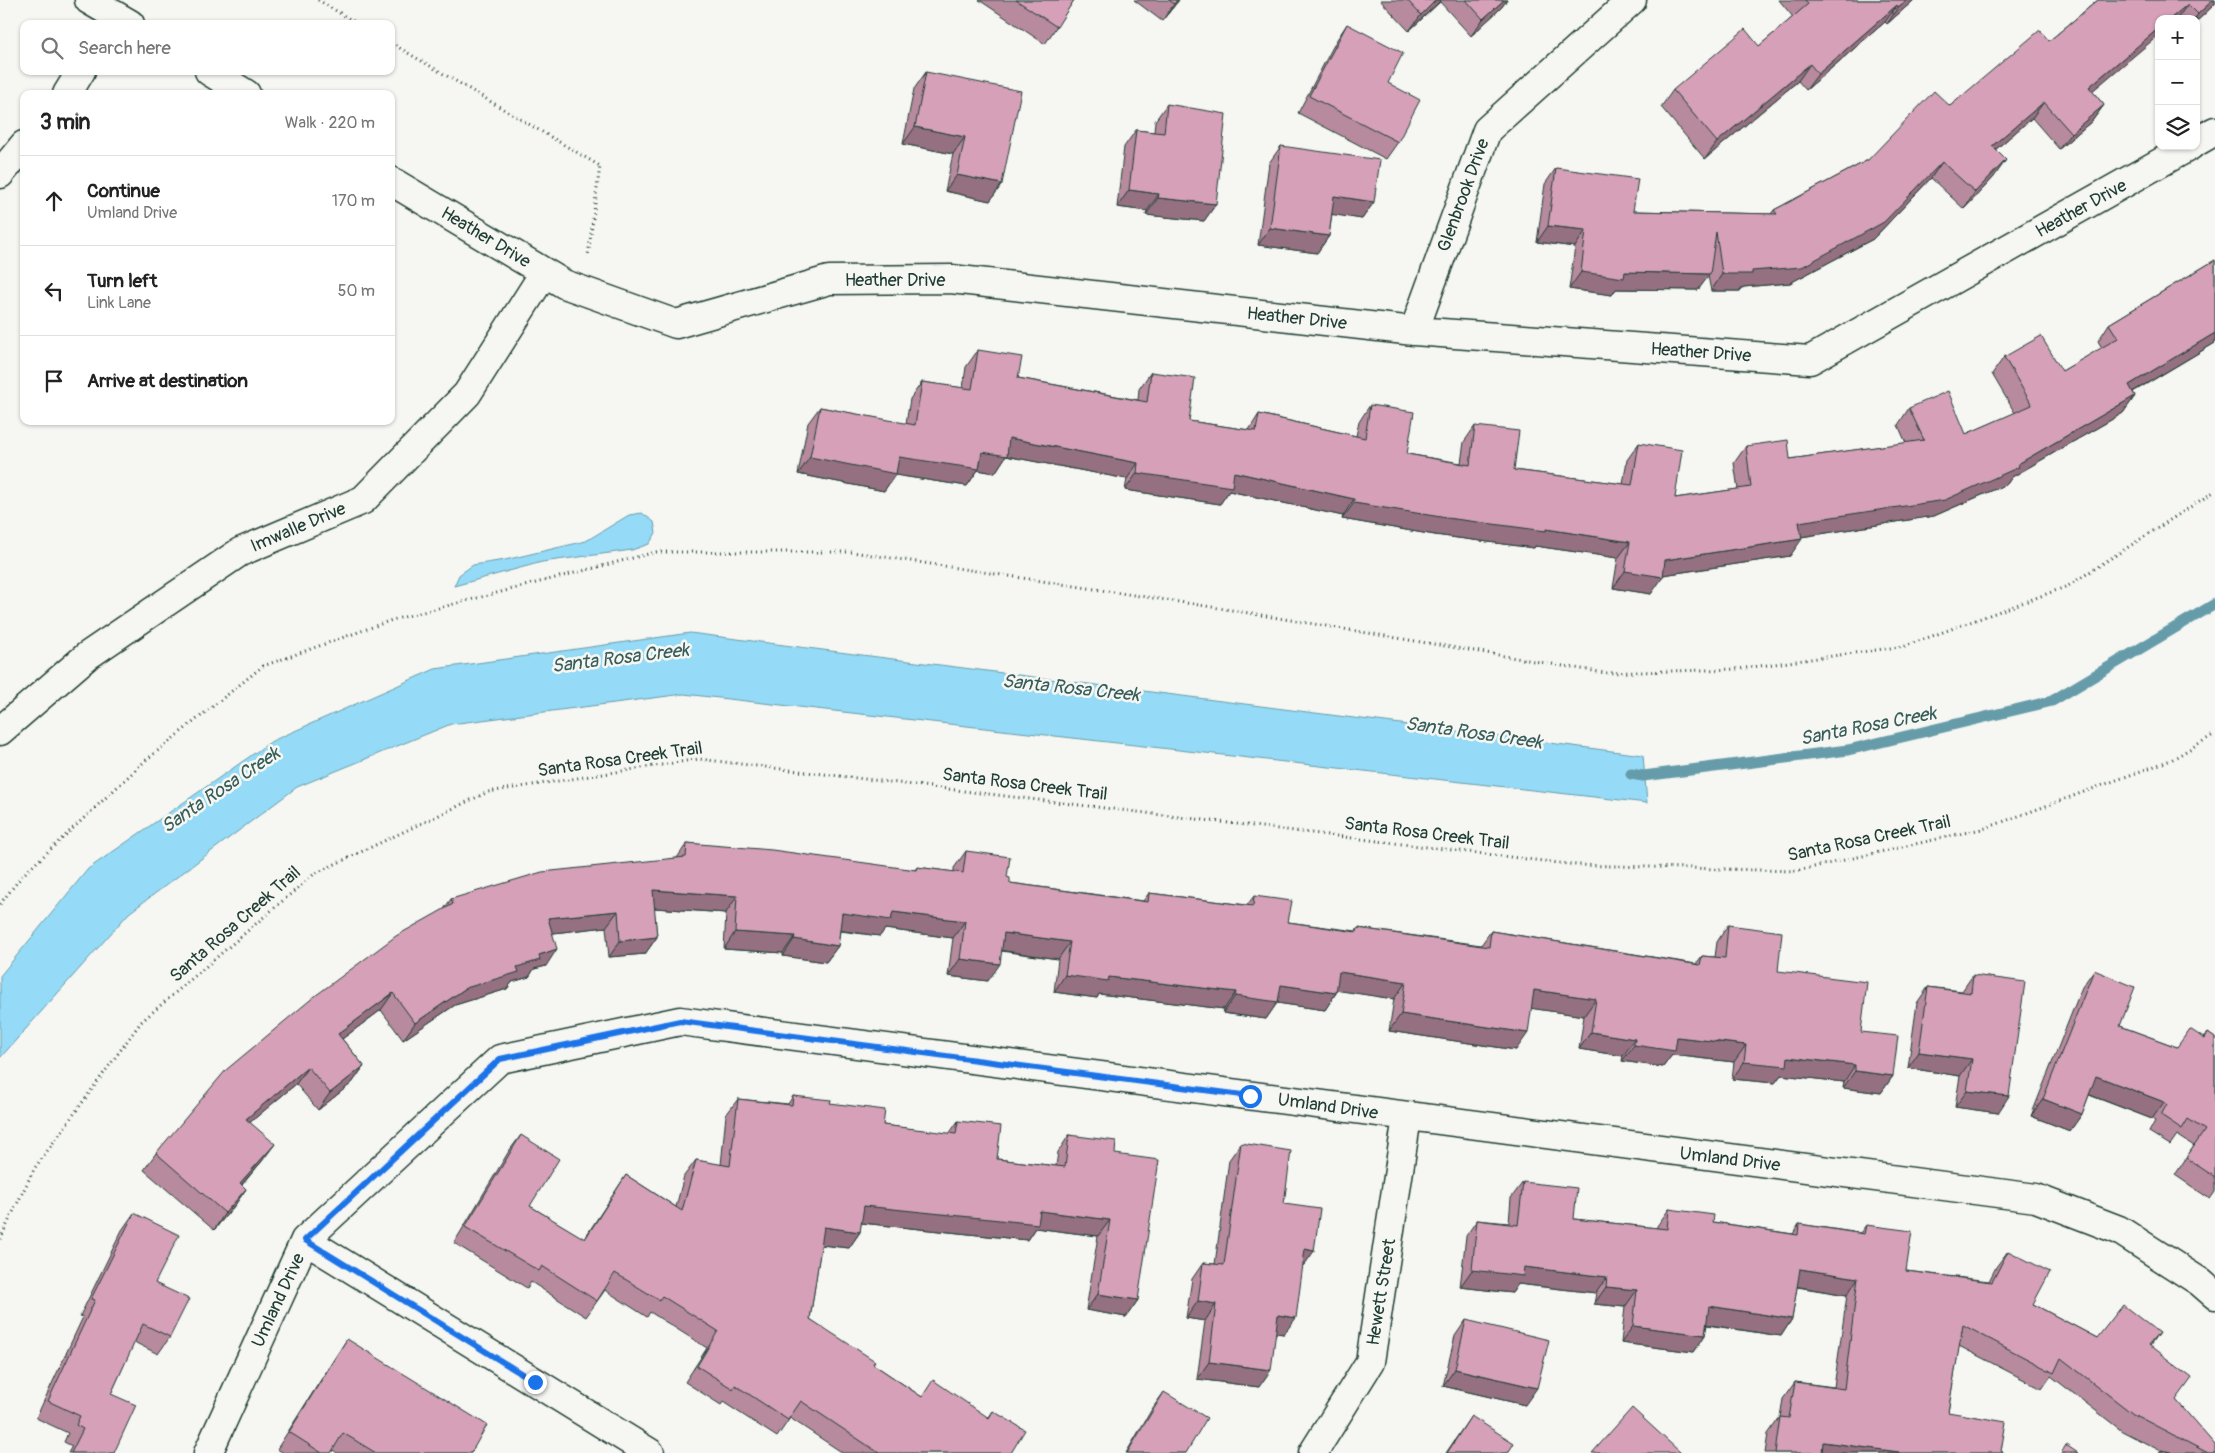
<!DOCTYPE html>
<meta charset="utf-8">
<style>
:root{--surface:#fff;--page:#f2f2f2;--text:#222;--muted:#767676;--line:#e0e0e0}
body{margin:0;font-family:Pangolin,sans-serif;background:var(--page);color:var(--text)}
.controls{position:absolute;right:15px;top:15px;display:grid;overflow:hidden;border-radius:10px;box-shadow:0 1px 4px #0004}
.controls button{width:45px;height:45px;display:grid;place-items:center;padding:0;border:0;border-bottom:1px solid var(--line);background:var(--surface);color:var(--text);font:25px sans-serif}
.stop{position:absolute;width:15px;height:15px;margin:-11px;border:4px solid #1a73e8;border-radius:50%;background:#fff}
.stop.end{background:#1a73e8;border-color:#fff;box-shadow:0 1px 5px #0008}
.list{margin:0;padding:0;list-style:none}
h2{display:flex;justify-content:space-between;align-items:center;height:65px;margin:0;padding:0 20px;font-size:21px}
h2 small{font-size:16px;font-weight:400;color:var(--muted)}
.list li{display:grid;grid-template-columns:32px 1fr auto;gap:15px;align-items:center;box-sizing:border-box;height:90px;padding:0 20px;border-top:1px solid var(--line)}
.list b{display:block;font-size:19px;white-space:nowrap}
.list p{margin:0;font-size:16px;white-space:nowrap;color:var(--muted)}
.list em{font-size:16px;font-style:normal;color:var(--muted)}
.icon{flex:none;width:28px;height:28px;fill:none;stroke:currentColor;stroke-width:2;stroke-linecap:round;stroke-linejoin:round}
.map{position:relative;flex:none;width:2215px;height:1453px;overflow:hidden}
.search{position:absolute;background:var(--surface);box-shadow:0 1px 4px #0004;left:20px;top:20px;width:375px;height:55px;display:flex;align-items:center;gap:12px;box-sizing:border-box;padding:0 18px;border-radius:10px;color:var(--muted);font-size:19px}
.panel{position:absolute;background:var(--surface);box-shadow:0 1px 4px #0004;left:20px;top:90px;width:375px;height:335px;border-radius:10px}
.map>svg:first-child{display:block}
.water{fill:#95dbf7;stroke:#669ca9}
.lines{fill:none;stroke-linecap:round;stroke-linejoin:round}
.stream{stroke:#669ca9;stroke-width:11}
.street-casing{stroke:#1f3d34;stroke-width:31}
.path{stroke:#1f3d34;stroke-width:3;stroke-dasharray:1 4;stroke-linecap:butt}
.street{stroke:#f6f6f2;stroke-width:28}
.wall{fill:#b78a9e;stroke:#1f3d34}
.shaded-wall{fill:#957081;stroke:#1f3d34}
.building{fill:#d5a0b8;stroke:#1f3d34}
.route{stroke:#1a73e8;stroke-width:6}
.labels{text-anchor:middle;stroke-width:5;stroke-linejoin:round;paint-order:stroke}
.street-label{font-size:18px;fill:#1f3d34;stroke:#f6f6f2}
.water-label{font-size:19px;font-style:italic;fill:#375d5b;stroke:#f6f6f2}
</style>
<div class="map">
<svg width="2215" height="1453" viewBox="0 0 2215 1453">
<rect width="100%" height="100%" fill="#f6f6f2"/>
<filter id="ink" filterUnits="userSpaceOnUse"><feTurbulence type="fractalNoise" baseFrequency=".02" numOctaves="2"/><feDisplacementMap in="SourceGraphic" scale="10" xChannelSelector="R" yChannelSelector="G"/><feConvolveMatrix kernelMatrix="1 2 1 2 8 2 1 2 1" color-interpolation-filters="sRGB"/></filter>
<g filter="url(#ink)">
<path class="water" d="M 642,513 L 654,522 L 656,533 L 649,544 L 632,550 L 542,562 L 454,586 L 459,575 L 473,565 L 505,560 L 586,541 L 629,515 Z
M 690,633 L 1643,755 L 1647,803 L 684,694 L 451,724 L 297,787 L 129,913 L 0,1058 L 0,976 L 88,869 L 272,741 L 435,669 Z"/>
<g class="lines">
<path class="stream" d="M 1631,774 L 1643,776 L 1848,750 L 2052,701 L 2215,604"/>
<defs>
<path id="street" d="M 89,0 L 130,24
M 209,71 L 246,94
M 67,94 L 81,71
M 2196,142 L 2215,131
M 0,174 L 24,145
M 391,181 L 564,284 L 676,324 L 829,280 L 951,279 L 1414,331 L 1810,360 L 2190,146
M 1414,331 L 1487,130 L 1632,0
M 0,731 L 87,656 L 240,552 L 363,500 L 467,394 L 544,273
M 305,1240 L 650,1453
M 208,1453 L 305,1240 L 500,1059 L 680,1021 L 2036,1198 L 2119,1230 L 2200,1282 L 2215,1295
M 1313,1453 L 1370,1362 L 1407,1117"/>
</defs>
<use href="#street" class="street-casing"/>
<path class="path" d="M 318,0 L 358,24
M 391,43 L 600,166 L 588,256
M 0,904 L 22,876 L 145,761 L 263,666 L 392,620 L 656,552 L 852,552 L 1225,609 L 1605,673 L 1738,669 L 1905,646 L 2068,586 L 2215,491
M 0,1239 L 34,1169 L 141,1022 L 314,874 L 488,792 L 699,759 L 1576,865 L 1796,871 L 1986,828 L 2171,760 L 2215,734"/>
<use href="#street" class="street"/>
</g>
<path class="wall" d="M 979,0 L 1074,0 L 1045,44 Z
M 1134,0 L 1179,0 L 1162,21 Z
M 1380,0 L 1507,0 L 1501,8 L 1471,36 L 1440,2 L 1409,31 Z
M 1779,0 L 1914,0 L 1887,24 L 1885,22 L 1806,90 L 1798,81 L 1705,159 L 1661,107 L 1673,90 L 1759,46 L 1793,17 Z
M 2098,0 L 2215,0 L 2215,4 L 2196,22 L 2196,19 L 2159,19 L 2092,91 L 2104,105 L 2092,121 L 2059,149 L 2032,118 L 1995,150 L 1994,177 L 1964,209 L 1931,178 L 1873,239 L 1790,283 L 1743,287 L 1740,291 L 1711,291 L 1708,276 L 1698,290 L 1616,289 L 1612,295 L 1569,289 L 1575,247 L 1537,242 L 1545,184 L 1556,168 L 1633,211 L 1771,214 L 1774,210 L 1868,160 L 1950,106 L 2049,41 Z
M 1347,24 L 1388,83 L 1398,142 L 1386,159 L 1298,113 L 1336,41 Z
M 926,72 L 1002,184 L 990,201 L 945,191 L 953,154 L 903,144 L 914,89 Z
M 1167,104 L 1216,204 L 1204,221 L 1146,215 L 1147,211 L 1117,207 L 1124,147 L 1136,130 L 1154,132 L 1155,121 Z
M 1281,146 L 1374,202 L 1362,219 L 1332,214 L 1329,236 L 1317,253 L 1258,245 L 1269,163 Z
M 2215,260 L 2215,343 L 2133,392 L 2135,396 L 2123,413 L 2012,477 L 2007,484 L 1934,516 L 1801,537 L 1790,556 L 1663,575 L 1651,594 L 1613,588 L 1618,558 L 1535,546 L 1534,548 L 1435,535 L 1342,519 L 1343,516 L 1229,491 L 1220,504 L 1125,490 L 1127,479 L 1006,456 L 995,473 L 978,470 L 967,486 L 895,475 L 884,491 L 798,474 L 808,423 L 820,407 L 906,424 L 910,399 L 922,382 L 963,388 L 966,367 L 978,350 L 1018,378 L 1138,400 L 1139,389 L 1151,372 L 1189,421 L 1249,430 L 1259,414 L 1356,436 L 1359,422 L 1370,405 L 1407,454 L 1461,463 L 1464,442 L 1475,426 L 1514,470 L 1623,484 L 1627,460 L 1639,443 L 1675,498 L 1738,489 L 1734,463 L 1746,446 L 1790,459 L 1906,443 L 1898,425 L 1909,408 L 1966,434 L 2015,413 L 1992,374 L 2004,357 L 2062,371 L 2102,348 L 2098,341 L 2109,324 Z
M 687,843 L 915,870 L 917,867 L 954,872 L 954,868 L 966,851 L 1007,877 L 1010,883 L 1143,901 L 1149,893 L 1247,905 L 1254,896 L 1288,922 L 1356,931 L 1358,928 L 1481,945 L 1491,931 L 1696,964 L 1702,956 L 1715,957 L 1717,942 L 1728,925 L 1778,971 L 1861,1032 L 1893,1076 L 1881,1093 L 1843,1088 L 1844,1082 L 1781,1075 L 1775,1083 L 1732,1079 L 1734,1062 L 1672,1055 L 1663,1067 L 1622,1061 L 1623,1056 L 1579,1049 L 1584,1016 L 1531,1008 L 1516,1050 L 1389,1031 L 1394,999 L 1337,990 L 1336,993 L 1325,1010 L 1277,1003 L 1266,1019 L 1223,1013 L 1224,1009 L 1099,994 L 1097,998 L 1054,992 L 1058,959 L 1001,951 L 988,981 L 948,976 L 953,938 L 885,929 L 880,936 L 840,931 L 838,946 L 826,962 L 783,956 L 783,953 L 724,949 L 726,913 L 654,908 L 657,937 L 645,954 L 609,957 L 606,927 L 553,933 L 546,966 L 534,969 L 529,977 L 512,982 L 507,989 L 455,1005 L 403,1040 L 381,1010 L 342,1039 L 364,1066 L 352,1083 L 318,1110 L 296,1084 L 250,1122 L 263,1160 L 242,1185 L 246,1189 L 235,1205 L 214,1230 L 144,1170 L 156,1153 L 444,909 L 451,899 L 677,858 Z
M 2094,970 L 2120,1026 L 2177,1047 L 2204,1038 L 2208,1033 L 2215,1038 L 2215,1192 L 2210,1199 L 2175,1175 L 2194,1146 L 2177,1135 L 2170,1145 L 2149,1132 L 2155,1121 L 2152,1119 L 2089,1095 L 2082,1114 L 2070,1131 L 2031,1116 L 2082,987 Z
M 1973,975 L 1998,1113 L 1955,1107 L 1960,1076 L 1908,1068 L 1917,1003 L 1928,987 L 1962,991 Z
M 793,1096 L 830,1103 L 883,1125 L 949,1134 L 958,1121 L 997,1159 L 1056,1166 L 1058,1152 L 1069,1135 L 1115,1154 L 1138,1300 L 1126,1317 L 1086,1310 L 1098,1236 L 1035,1228 L 1027,1240 L 861,1223 L 860,1232 L 849,1248 L 821,1245 L 810,1319 L 873,1364 L 922,1397 L 989,1417 L 993,1411 L 1011,1453 L 843,1453 L 790,1418 L 777,1437 L 723,1402 L 721,1405 L 685,1382 L 707,1348 L 650,1312 L 647,1317 L 605,1290 L 586,1317 L 531,1282 L 527,1288 L 454,1243 L 509,1151 L 521,1135 L 530,1206 L 584,1239 L 626,1175 L 676,1207 L 684,1176 L 696,1160 L 721,1165 L 726,1115 L 738,1099 L 788,1104 Z
M 1241,1143 L 1284,1204 L 1314,1251 L 1302,1267 L 1284,1334 L 1276,1333 L 1259,1387 L 1197,1379 L 1205,1321 L 1186,1318 L 1192,1279 L 1203,1263 L 1215,1264 L 1229,1160 Z
M 1523,1182 L 1574,1219 L 1657,1228 L 1657,1226 L 1669,1209 L 1713,1222 L 1793,1234 L 1799,1224 L 1860,1233 L 1866,1225 L 1906,1271 L 1989,1281 L 1996,1267 L 2008,1251 L 2033,1304 L 2097,1338 L 2159,1333 L 2150,1346 L 2176,1400 L 2215,1453 L 2159,1453 L 2161,1451 L 2122,1431 L 2051,1376 L 2042,1389 L 1959,1346 L 1948,1412 L 2004,1453 L 1765,1453 L 1768,1434 L 1780,1417 L 1783,1399 L 1795,1382 L 1834,1387 L 1847,1295 L 1797,1287 L 1792,1319 L 1781,1336 L 1707,1325 L 1705,1335 L 1694,1352 L 1621,1343 L 1625,1307 L 1594,1304 L 1596,1293 L 1518,1284 L 1512,1293 L 1460,1287 L 1466,1236 L 1477,1220 L 1509,1223 L 1511,1198 Z
M 134,1213 L 155,1283 L 170,1337 L 158,1354 L 134,1342 L 111,1394 L 114,1453 L 68,1453 L 72,1446 L 64,1442 L 68,1433 L 36,1418 L 83,1317 L 80,1316 L 122,1230 Z
M 1466,1320 L 1525,1405 L 1443,1386 L 1455,1336 Z
M 347,1339 L 470,1453 L 471,1453 L 337,1453 L 333,1450 L 331,1453 L 284,1453 L 277,1449 L 336,1356 Z
M 1164,1392 L 1186,1453 L 1126,1453 L 1152,1409 Z
M 1471,1416 L 1508,1453 L 1446,1453 Z"/>
<path class="shaded-wall" d="M 1177,0 L 1179,0 L 1162,21 Z
M 1436,0 L 1441,0 L 1409,31 L 1421,15 Z
M 1504,0 L 1507,0 L 1501,8 L 1471,36 L 1483,19 Z
M 1907,0 L 1914,0 L 1887,24 L 1898,7 Z
M 2213,0 L 2215,0 L 2215,4 L 2196,22 L 2196,19 L 2195,19 L 2198,14 Z
M 2188,4 L 2177,19 L 2170,19 Z
M 1897,5 L 1885,22 L 1806,90 L 1818,74 Z
M 2159,28 L 2159,35 L 2077,104 L 2089,87 Z
M 1810,64 L 1798,81 L 1705,159 L 1717,142 Z
M 2044,102 L 2032,118 L 1980,163 L 1992,146 Z
M 2104,105 L 2092,121 L 2059,149 L 2071,133 Z
M 915,127 L 965,137 L 953,154 L 903,144 Z
M 2006,160 L 1994,177 L 1964,209 L 1975,192 Z
M 1942,162 L 1931,178 L 1873,239 L 1790,283 L 1743,287 L 1740,291 L 1711,291 L 1722,274 L 1752,271 Z
M 957,175 L 1002,184 L 990,201 L 945,191 Z
M 1129,190 L 1159,194 L 1147,211 L 1117,207 Z
M 1334,196 L 1374,202 L 1362,219 L 1322,213 Z
M 1158,198 L 1216,204 L 1204,221 L 1146,215 Z
M 1548,226 L 1586,230 L 1575,247 L 1537,242 Z
M 1270,228 L 1329,236 L 1317,253 L 1258,245 Z
M 1581,272 L 1625,272 L 1710,274 L 1698,290 L 1616,289 L 1612,295 L 1569,289 Z
M 2215,333 L 2215,343 L 2117,401 L 2129,385 Z
M 2135,396 L 2123,413 L 2012,477 L 2007,484 L 1934,516 L 1788,539 L 1799,522 L 2018,464 Z
M 1009,438 L 1138,463 L 1127,479 L 1006,456 L 995,473 L 978,470 L 967,486 L 895,475 L 884,491 L 798,474 L 810,457 L 899,457 L 982,452 Z
M 1234,472 L 1354,499 L 1343,516 L 1229,491 L 1220,504 L 1125,490 L 1137,473 Z
M 1354,503 L 1546,529 L 1630,542 L 1618,558 L 1535,546 L 1534,548 L 1435,535 L 1342,519 Z
M 1802,539 L 1790,556 L 1656,576 L 1663,577 L 1651,594 L 1613,588 L 1625,571 L 1665,560 Z
M 653,890 L 737,896 L 726,913 L 641,907 Z
M 618,911 L 606,927 L 536,935 L 548,918 Z
M 893,912 L 965,921 L 953,938 L 885,929 L 880,936 L 830,929 L 842,913 Z
M 735,932 L 795,936 L 783,953 L 724,949 Z
M 1004,933 L 1070,942 L 1058,959 L 992,949 Z
M 657,937 L 645,954 L 609,957 L 620,941 Z
M 794,939 L 838,946 L 826,962 L 783,956 Z
M 557,949 L 546,966 L 534,969 L 529,977 L 512,982 L 507,989 L 455,1005 L 403,1040 L 415,1023 L 466,988 L 517,967 L 539,955 Z
M 960,959 L 1000,964 L 988,981 L 948,976 Z
M 1339,972 L 1406,982 L 1394,999 L 1328,989 Z
M 1065,975 L 1109,977 L 1236,992 L 1224,1009 L 1099,994 L 1097,998 L 1054,992 Z
M 1281,985 L 1336,993 L 1325,1010 L 1277,1003 L 1266,1019 L 1223,1013 L 1235,996 Z
M 1534,990 L 1596,999 L 1584,1016 L 1522,1007 Z
M 393,993 L 381,1010 L 326,1051 L 338,1034 Z
M 1401,1014 L 1528,1033 L 1516,1050 L 1389,1031 Z
M 1591,1032 L 1635,1039 L 1623,1056 L 1579,1049 Z
M 1677,1037 L 1746,1045 L 1734,1062 L 1672,1055 L 1663,1067 L 1622,1061 L 1634,1045 Z
M 1919,1052 L 1972,1059 L 1960,1076 L 1908,1068 Z
M 1788,1057 L 1855,1065 L 1844,1082 L 1781,1075 L 1775,1083 L 1732,1079 L 1744,1062 Z
M 364,1066 L 352,1083 L 318,1110 L 330,1093 Z
M 308,1067 L 296,1084 L 234,1136 L 246,1119 Z
M 1855,1071 L 1893,1076 L 1881,1093 L 1843,1088 Z
M 2096,1076 L 2164,1102 L 2152,1119 L 2085,1093 Z
M 1967,1091 L 2009,1096 L 1998,1113 L 1955,1107 Z
M 2043,1099 L 2082,1114 L 2070,1131 L 2031,1116 Z
M 275,1144 L 263,1160 L 228,1200 L 240,1183 Z
M 246,1189 L 235,1205 L 214,1230 L 225,1213 Z
M 864,1206 L 1040,1211 L 1110,1220 L 1098,1236 L 1035,1228 L 1027,1240 L 852,1222 Z
M 824,1227 L 860,1232 L 849,1248 L 812,1244 Z
M 1305,1249 L 1314,1251 L 1303,1267 L 1293,1266 Z
M 1524,1267 L 1607,1277 L 1596,1293 L 1518,1284 L 1512,1293 L 1460,1287 L 1472,1270 Z
M 1800,1269 L 1858,1278 L 1847,1295 L 1788,1285 Z
M 1606,1287 L 1637,1290 L 1625,1307 L 1594,1304 Z
M 1098,1294 L 1138,1300 L 1126,1317 L 1086,1310 Z
M 1198,1301 L 1216,1304 L 1205,1321 L 1186,1318 Z
M 1709,1306 L 1792,1319 L 1781,1336 L 1697,1323 Z
M 1278,1315 L 1296,1318 L 1284,1334 L 1266,1332 Z
M 1633,1326 L 1705,1335 L 1694,1352 L 1621,1343 Z
M 1209,1362 L 1271,1370 L 1259,1387 L 1197,1379 Z
M 1455,1369 L 1537,1388 L 1525,1405 L 1443,1386 Z
M 1823,1442 L 1899,1452 L 1898,1453 L 1816,1453 Z"/>
<path class="building" d="M 1016,0 L 1074,0 L 1057,27 Z
M 1169,0 L 1177,0 L 1174,4 Z
M 1407,0 L 1436,0 L 1421,15 Z
M 1466,0 L 1504,0 L 1483,19 Z
M 1805,0 L 1907,0 L 1898,7 L 1897,5 L 1818,74 L 1810,64 L 1717,142 L 1673,90 L 1745,29 L 1759,46 L 1808,4 Z
M 2098,0 L 2213,0 L 2198,14 L 2188,4 L 2170,19 L 2159,19 L 2159,28 L 2089,87 L 2104,105 L 2071,133 L 2044,102 L 1992,146 L 2006,160 L 1975,192 L 1942,162 L 1884,222 L 1802,267 L 1752,271 L 1752,274 L 1722,274 L 1716,232 L 1710,274 L 1625,272 L 1624,278 L 1581,272 L 1586,230 L 1548,226 L 1556,168 L 1638,179 L 1633,211 L 1777,214 L 1774,210 L 1868,160 L 1934,91 L 1950,106 L 2040,30 L 2049,41 Z
M 1347,24 L 1403,53 L 1388,83 L 1420,100 L 1398,142 L 1309,96 Z
M 926,72 L 1021,91 L 1002,184 L 957,175 L 965,137 L 915,127 Z
M 1167,104 L 1226,114 L 1216,204 L 1158,198 L 1159,194 L 1129,190 L 1136,130 L 1164,133 Z
M 1281,146 L 1380,160 L 1374,202 L 1334,196 L 1329,236 L 1270,228 Z
M 2215,260 L 2215,333 L 2129,385 L 2135,396 L 2018,464 L 2019,467 L 1945,500 L 1799,522 L 1802,539 L 1665,560 L 1663,577 L 1625,571 L 1630,542 L 1546,529 L 1546,531 L 1447,518 L 1354,503 L 1354,499 L 1234,472 L 1232,487 L 1137,473 L 1138,463 L 1009,438 L 1007,456 L 982,452 L 979,469 L 899,457 L 896,474 L 810,457 L 820,407 L 915,425 L 922,382 L 972,389 L 978,350 L 1022,357 L 1018,378 L 1147,402 L 1151,372 L 1195,378 L 1189,421 L 1256,431 L 1259,414 L 1365,438 L 1370,405 L 1414,412 L 1407,454 L 1470,465 L 1475,426 L 1519,431 L 1514,470 L 1632,485 L 1639,443 L 1682,450 L 1675,498 L 1751,487 L 1746,446 L 1788,440 L 1790,459 L 1924,440 L 1909,408 L 1948,391 L 1966,434 L 2032,405 L 2004,357 L 2041,336 L 2062,371 L 2118,338 L 2109,324 Z
M 687,843 L 772,850 L 916,870 L 917,867 L 963,873 L 966,851 L 1010,857 L 1007,877 L 1010,878 L 1010,883 L 1148,902 L 1149,893 L 1253,906 L 1254,896 L 1292,901 L 1288,922 L 1357,932 L 1358,928 L 1489,947 L 1491,931 L 1700,965 L 1702,956 L 1725,958 L 1728,925 L 1782,932 L 1778,971 L 1867,982 L 1861,1032 L 1898,1036 L 1893,1076 L 1855,1071 L 1855,1065 L 1788,1057 L 1787,1066 L 1744,1062 L 1746,1045 L 1677,1037 L 1675,1051 L 1634,1045 L 1635,1039 L 1591,1032 L 1596,999 L 1534,990 L 1528,1033 L 1401,1014 L 1406,982 L 1339,972 L 1336,993 L 1281,985 L 1278,1002 L 1235,996 L 1236,992 L 1109,977 L 1108,981 L 1065,975 L 1070,942 L 1004,933 L 1000,964 L 960,959 L 965,921 L 893,912 L 891,920 L 842,913 L 838,946 L 794,939 L 795,936 L 735,932 L 737,896 L 653,890 L 657,937 L 620,941 L 618,911 L 548,918 L 557,949 L 539,955 L 540,960 L 517,967 L 519,972 L 466,988 L 415,1023 L 393,993 L 338,1034 L 364,1066 L 330,1093 L 308,1067 L 246,1119 L 275,1144 L 240,1183 L 246,1189 L 225,1213 L 156,1153 L 226,1070 L 315,996 L 396,936 L 453,904 L 451,899 L 542,872 L 686,857 Z
M 2094,970 L 2135,987 L 2120,1026 L 2177,1047 L 2190,1029 L 2205,1039 L 2208,1033 L 2215,1038 L 2215,1177 L 2186,1158 L 2205,1130 L 2188,1119 L 2182,1129 L 2161,1115 L 2167,1104 L 2164,1102 L 2096,1076 L 2082,1114 L 2043,1099 Z
M 1973,975 L 2025,982 L 2009,1096 L 1967,1091 L 1972,1059 L 1919,1052 L 1928,987 L 1971,993 Z
M 793,1096 L 831,1100 L 830,1103 L 885,1110 L 883,1125 L 956,1134 L 958,1121 L 1001,1126 L 997,1159 L 1065,1167 L 1069,1135 L 1116,1141 L 1115,1154 L 1159,1160 L 1138,1300 L 1098,1294 L 1110,1220 L 1040,1211 L 1038,1224 L 864,1206 L 860,1232 L 824,1227 L 810,1319 L 875,1361 L 873,1364 L 922,1397 L 933,1380 L 989,1418 L 993,1411 L 1025,1430 L 1011,1453 L 879,1453 L 801,1401 L 788,1420 L 735,1385 L 733,1389 L 697,1366 L 718,1331 L 662,1296 L 659,1300 L 615,1273 L 597,1301 L 542,1266 L 539,1271 L 465,1227 L 521,1135 L 559,1159 L 530,1206 L 585,1239 L 626,1175 L 682,1211 L 696,1160 L 730,1166 L 738,1099 L 792,1105 Z
M 1241,1143 L 1291,1151 L 1284,1204 L 1320,1209 L 1314,1251 L 1305,1249 L 1296,1318 L 1278,1315 L 1271,1370 L 1209,1362 L 1216,1304 L 1198,1301 L 1203,1263 L 1224,1265 Z
M 1523,1182 L 1577,1188 L 1574,1219 L 1667,1229 L 1669,1209 L 1714,1215 L 1713,1222 L 1798,1235 L 1799,1224 L 1864,1234 L 1866,1225 L 1912,1231 L 1906,1271 L 1992,1282 L 2008,1251 L 2050,1272 L 2033,1304 L 2097,1338 L 2123,1305 L 2159,1333 L 2149,1345 L 2192,1378 L 2176,1400 L 2215,1445 L 2215,1453 L 2208,1453 L 2133,1414 L 2061,1358 L 2054,1373 L 1963,1325 L 1948,1412 L 2006,1422 L 2001,1451 L 2004,1453 L 1899,1453 L 1899,1452 L 1823,1442 L 1822,1453 L 1775,1453 L 1780,1417 L 1789,1418 L 1795,1382 L 1844,1389 L 1858,1278 L 1800,1269 L 1792,1319 L 1709,1306 L 1705,1335 L 1633,1326 L 1637,1290 L 1606,1287 L 1607,1277 L 1524,1267 L 1523,1276 L 1472,1270 L 1477,1220 L 1518,1225 Z
M 134,1213 L 179,1235 L 155,1283 L 189,1299 L 170,1337 L 143,1324 L 111,1394 L 136,1405 L 114,1453 L 71,1453 L 83,1429 L 76,1425 L 80,1416 L 48,1401 L 95,1300 L 91,1299 Z
M 1466,1320 L 1549,1340 L 1537,1388 L 1455,1369 Z
M 347,1339 L 487,1425 L 471,1453 L 376,1453 L 343,1433 L 331,1453 L 322,1453 L 289,1432 Z
M 1164,1392 L 1207,1418 L 1186,1453 L 1127,1453 Z
M 1632,1408 L 1681,1453 L 1592,1453 Z
M 1471,1416 L 1514,1443 L 1508,1453 L 1447,1453 Z
M 2066,1445 L 2078,1453 L 2061,1453 Z
M 2161,1450 L 2176,1453 L 2164,1453 Z"/>
</g>
<g class="lines" filter="url(#ink)">
<path class="route" d="M 535,1382 L 305,1240 L 500,1059 L 680,1021 L 1250,1096"/>
</g>
<g class="labels">
<g class="street-label">
<text transform="translate(1463 195) rotate(-70)" y="6">Glenbrook Drive</text>
<text transform="translate(2081 208) rotate(-29)" y="6">Heather Drive</text>
<text transform="translate(486 237) rotate(31)" y="6">Heather Drive</text>
<text x="895" y="286">Heather Drive</text>
<text transform="translate(1297 318) rotate(6)" y="6">Heather Drive</text>
<text transform="translate(1701 352) rotate(4)" y="6">Heather Drive</text>
<text transform="translate(298 527) rotate(-23)" y="6">Imwalle Drive</text>
<text transform="translate(620 759) rotate(-8)" y="6">Santa Rosa Creek Trail</text>
<text transform="translate(1025 784) rotate(7)" y="6">Santa Rosa Creek Trail</text>
<text transform="translate(1427 833) rotate(7)" y="6">Santa Rosa Creek Trail</text>
<text transform="translate(1869 838) rotate(-12)" y="6">Santa Rosa Creek Trail</text>
<text transform="translate(235 924) rotate(-41)" y="6">Santa Rosa Creek Trail</text>
<text transform="translate(1328 1106) rotate(8)" y="6">Umland Drive</text>
<text transform="translate(1730 1159) rotate(7)" y="6">Umland Drive</text>
<text transform="translate(1381 1292) rotate(-81)" y="6">Hewett Street</text>
<text transform="translate(278 1300) rotate(-65)" y="6">Umland Drive</text>
</g>
<g class="water-label">
<text transform="translate(620 657) rotate(-7)" y="7">Santa Rosa Creek</text>
<text transform="translate(1071 687) rotate(6)" y="7">Santa Rosa Creek</text>
<text transform="translate(1868 725) rotate(-11)" y="7">Santa Rosa Creek</text>
<text transform="translate(1474 732) rotate(8)" y="7">Santa Rosa Creek</text>
<text transform="translate(220 789) rotate(-34)" y="7">Santa Rosa Creek</text>
</g>
</g>
</svg>
<div class="controls">
<button>+</button>
<button>−</button>
<button><svg class="icon" aria-label="layers" viewBox="0 0 24 24"><path d="M12 4l9 5-9 5-9-5zM3 14l9 5 9-5"/></svg></button>
</div>
<div class="stop" style="left:1250px;top:1096px"></div>
<div class="stop end" style="left:535px;top:1382px"></div>
<div class="search"><svg class="icon" aria-label="search" viewBox="0 0 24 24"><circle cx="10" cy="10" r="6"/><path d="M15 15l6 6"/></svg>Search here</div>
<section class="panel">
<h2>3 min<small>Walk · 220 m</small></h2>
<ul class="list">
<li><svg class="icon" aria-label="ahead" viewBox="0 0 24 24"><path d="M12 20V5M6 11l6-6 6 6"/></svg><div><b>Continue</b><p>Umland Drive</p></div><em>170 m</em></li>
<li><svg class="icon" aria-label="left" viewBox="0 0 24 24"><path d="M17 20v-9H6M10 6l-5 5 5 5"/></svg><div><b>Turn left</b><p>Link Lane</p></div><em>50 m</em></li>
<li><svg class="icon" aria-label="arrive" viewBox="0 0 24 24"><path d="M6 21V4h12l-3 4 3 4H6"/></svg><div><b>Arrive at destination</b></div></li>
</ul>
</section>
</div>
